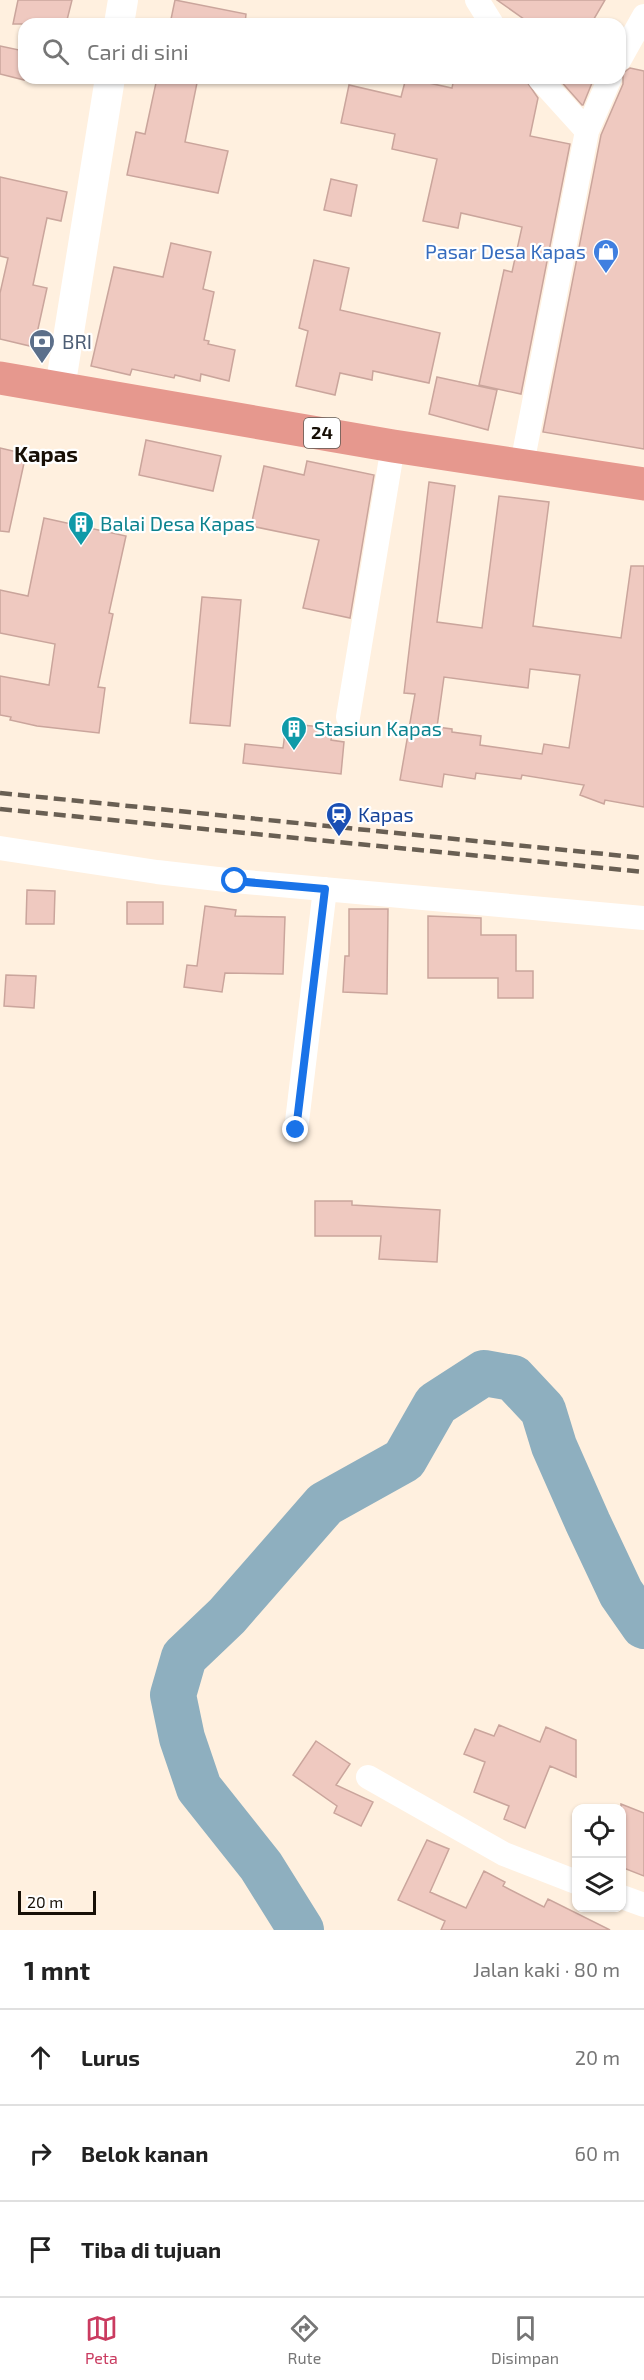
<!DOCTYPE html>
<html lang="id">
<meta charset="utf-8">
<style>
:root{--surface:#fff;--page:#f6f6f6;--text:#222;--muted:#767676;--line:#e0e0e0;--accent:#ca3b60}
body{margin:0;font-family:"Exo 2",sans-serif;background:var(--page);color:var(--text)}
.controls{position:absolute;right:18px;bottom:18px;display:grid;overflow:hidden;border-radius:12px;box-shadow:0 2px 4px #0004}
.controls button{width:54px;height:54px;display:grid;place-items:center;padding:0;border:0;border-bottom:2px solid var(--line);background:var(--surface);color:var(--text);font:30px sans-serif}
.scale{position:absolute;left:18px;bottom:15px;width:78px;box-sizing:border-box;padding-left:6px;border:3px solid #170f06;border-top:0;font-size:16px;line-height:21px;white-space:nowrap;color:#170f06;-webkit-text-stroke:4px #fff;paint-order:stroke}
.stop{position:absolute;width:18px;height:18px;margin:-14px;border:4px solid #1a73e8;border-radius:50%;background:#fff}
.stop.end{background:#1a73e8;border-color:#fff;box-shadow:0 2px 6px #0008}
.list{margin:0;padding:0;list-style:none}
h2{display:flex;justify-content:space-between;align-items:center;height:78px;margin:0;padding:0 24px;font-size:26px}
h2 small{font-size:20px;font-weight:400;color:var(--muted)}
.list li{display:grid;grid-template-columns:39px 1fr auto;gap:18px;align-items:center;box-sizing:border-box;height:96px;padding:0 24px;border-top:2px solid var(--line)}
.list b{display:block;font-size:22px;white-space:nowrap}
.list em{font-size:20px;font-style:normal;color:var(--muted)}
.icon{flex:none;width:33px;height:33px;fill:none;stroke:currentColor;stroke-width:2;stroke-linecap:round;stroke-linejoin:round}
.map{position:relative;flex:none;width:644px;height:1930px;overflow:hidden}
.search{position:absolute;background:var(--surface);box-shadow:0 2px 4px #0004;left:18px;right:18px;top:18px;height:66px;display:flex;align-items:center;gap:15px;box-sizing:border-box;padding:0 21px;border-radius:18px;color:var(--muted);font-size:22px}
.sheet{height:366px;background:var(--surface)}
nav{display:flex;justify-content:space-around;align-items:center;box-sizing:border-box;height:84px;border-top:2px solid var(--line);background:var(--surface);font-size:16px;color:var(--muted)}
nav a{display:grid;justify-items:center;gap:3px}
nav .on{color:var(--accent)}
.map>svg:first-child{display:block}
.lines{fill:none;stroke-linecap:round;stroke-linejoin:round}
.river{stroke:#8eafbf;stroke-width:46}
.building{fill:#efc9c0;stroke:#caa59c;stroke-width:1.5;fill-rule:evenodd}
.minor{stroke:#fff;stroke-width:24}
.tertiary{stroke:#fff;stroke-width:30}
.trunk{stroke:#e6988e;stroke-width:33}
.rail{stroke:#695f53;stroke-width:4.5;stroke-dasharray:12 6;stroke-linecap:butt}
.route{stroke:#1a73e8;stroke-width:8}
.labels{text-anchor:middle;stroke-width:4.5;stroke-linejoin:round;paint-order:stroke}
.shield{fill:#fff;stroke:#5d5751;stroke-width:1.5}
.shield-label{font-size:18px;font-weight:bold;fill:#170f06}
.shop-label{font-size:20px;fill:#366cbe;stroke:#fff;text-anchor:end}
.service-label{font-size:20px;fill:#4e5e75;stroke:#fff;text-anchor:start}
.culture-label{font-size:20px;fill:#0d838f;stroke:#fff;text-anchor:start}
.transit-label{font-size:20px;fill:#164399;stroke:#fff;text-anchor:start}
.quarter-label{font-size:22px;font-weight:bold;fill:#170f06;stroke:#fff}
</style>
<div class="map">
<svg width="644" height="1930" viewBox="0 0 644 1930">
<rect width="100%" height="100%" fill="#fff0df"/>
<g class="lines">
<path class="river" d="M 301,1930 L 261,1866 L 199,1788 L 182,1738 L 173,1695 L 184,1657 L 227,1616 L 325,1504 L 404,1460 L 436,1404 L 484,1373 L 513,1378 L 543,1410 L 554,1446 L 588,1523 L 621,1593 L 644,1626"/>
</g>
<path class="building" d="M 18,0 L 72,0 L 66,24 L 13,24 Z
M 175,0 L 246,14 L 245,24 L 170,24 Z
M 497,0 L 605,0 L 591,24 L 531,24 Z
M 0,46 L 24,51 L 24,80 L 0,74 Z
M 630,68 L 644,71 L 644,449 L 543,432 L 601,135 L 623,84 L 623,73 Z
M 157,78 L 197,83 L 185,142 L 228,151 L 218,193 L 127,175 L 136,132 L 145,134 Z
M 406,78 L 452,88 L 454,78 L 483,78 L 506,83 L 507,78 L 525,79 L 538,98 L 530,136 L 570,144 L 521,394 L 479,385 L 504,270 L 512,272 L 522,227 L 461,213 L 458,228 L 423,221 L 437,159 L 392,149 L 395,134 L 341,123 L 349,85 L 401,97 Z
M 558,78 L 594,78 L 583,105 L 582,105 Z
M 0,177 L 67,192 L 61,221 L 47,218 L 33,285 L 47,288 L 34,347 L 0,339 L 0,293 L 8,258 L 0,256 Z
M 331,179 L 357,185 L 351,216 L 324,210 Z
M 171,243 L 211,252 L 203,289 L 214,292 L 204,340 L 209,341 L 208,344 L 235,350 L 229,381 L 201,374 L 200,381 L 175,375 L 174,378 L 132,369 L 130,375 L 91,366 L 114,267 L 163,277 Z
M 314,260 L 349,268 L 340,310 L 440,333 L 429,383 L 373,371 L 372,380 L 340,373 L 335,395 L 296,386 L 308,331 L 299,328 Z
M 437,377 L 497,390 L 488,430 L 429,414 Z
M 146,440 L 221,456 L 213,491 L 139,475 Z
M 0,448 L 26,454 L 9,532 L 0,531 Z
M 307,461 L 374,475 L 350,618 L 303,608 L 319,540 L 251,526 L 264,466 L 304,475 Z
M 429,482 L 455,486 L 437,622 L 482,628 L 499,496 L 549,502 L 533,626 L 621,638 L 631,566 L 644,566 L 644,807 L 605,800 L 604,804 L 580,795 L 584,785 L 522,775 L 521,779 L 476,773 L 475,779 L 444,774 L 442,787 L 400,780 L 415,694 L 404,693 ZM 530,669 L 580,675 L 569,748 L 544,744 L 542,754 L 480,745 L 481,736 L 452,732 L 452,729 L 437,727 L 444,677 L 528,688 Z
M 44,518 L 126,536 L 109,613 L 113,614 L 98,687 L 105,688 L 99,733 L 37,726 L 10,720 L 11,717 L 0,715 L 0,676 L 49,685 L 55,644 L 0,633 L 0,590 L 28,596 Z
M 202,597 L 241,600 L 230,726 L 190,723 Z
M 302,725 L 332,728 L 331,740 L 344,742 L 341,774 L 243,763 L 245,744 L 283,748 L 285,733 L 301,735 Z
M 27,890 L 55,891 L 54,924 L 26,924 Z
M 127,902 L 163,902 L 163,924 L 127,924 Z
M 205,906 L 236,910 L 235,916 L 285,917 L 283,974 L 225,973 L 222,992 L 184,987 L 187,965 L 197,966 Z
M 349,909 L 388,909 L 387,994 L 343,992 L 345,956 L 349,956 Z
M 428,916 L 481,918 L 481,935 L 516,935 L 516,971 L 533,971 L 533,998 L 498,998 L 498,978 L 428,978 Z
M 6,975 L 36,976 L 34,1008 L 4,1006 Z
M 315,1201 L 352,1201 L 352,1205 L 440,1210 L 437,1262 L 379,1259 L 381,1236 L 315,1236 Z
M 499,1725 L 540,1742 L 546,1727 L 576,1740 L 576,1777 L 550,1766 L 525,1828 L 504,1819 L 509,1806 L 474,1792 L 485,1762 L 464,1754 L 475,1729 L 494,1736 Z
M 316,1741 L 350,1764 L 336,1785 L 373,1802 L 361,1826 L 334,1813 L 337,1806 L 293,1775 Z
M 621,1804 L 644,1813 L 644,1876 L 621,1867 Z
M 427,1840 L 449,1849 L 430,1892 L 466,1908 L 484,1871 L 505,1882 L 503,1886 L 544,1907 L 548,1899 L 610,1930 L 441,1930 L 445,1921 L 398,1900 Z"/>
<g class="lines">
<path class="minor" d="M 477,0 L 492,24
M 620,59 L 644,16
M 587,131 L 610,78
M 522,464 L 587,131 L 539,78
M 348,717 L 393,446
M 0,848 L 157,872 L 235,881 L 644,918
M 296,1130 L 325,889
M 368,1777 L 504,1854 L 576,1882
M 622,1897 L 644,1905"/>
<path class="tertiary" d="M 119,24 L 123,0
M 60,388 L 110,78"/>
<path class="trunk" d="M 0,378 L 393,446 L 644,484"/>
<path class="rail" d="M 0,793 L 644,858
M 0,809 L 644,872"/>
</g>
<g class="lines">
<path class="route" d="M 235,881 L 325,889 L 296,1130"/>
</g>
<defs>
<symbol id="shop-pin" viewBox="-11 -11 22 30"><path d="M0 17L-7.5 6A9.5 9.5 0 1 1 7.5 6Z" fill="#3f7fe0" stroke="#fff"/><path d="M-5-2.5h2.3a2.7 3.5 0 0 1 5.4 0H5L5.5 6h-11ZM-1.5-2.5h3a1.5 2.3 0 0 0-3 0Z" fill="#fff"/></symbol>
<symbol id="bank-pin" viewBox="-11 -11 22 30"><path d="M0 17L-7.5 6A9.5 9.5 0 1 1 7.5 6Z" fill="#5c6f8a" stroke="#fff"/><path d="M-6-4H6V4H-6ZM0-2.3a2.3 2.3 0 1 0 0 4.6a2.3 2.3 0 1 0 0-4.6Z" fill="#fff"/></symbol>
<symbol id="building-pin" viewBox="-11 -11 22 30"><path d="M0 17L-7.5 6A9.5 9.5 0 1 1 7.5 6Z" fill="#0f9aa8" stroke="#fff"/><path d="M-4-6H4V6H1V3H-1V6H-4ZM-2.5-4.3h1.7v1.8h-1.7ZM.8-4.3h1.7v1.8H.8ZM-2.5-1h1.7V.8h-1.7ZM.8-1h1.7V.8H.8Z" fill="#fff"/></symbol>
<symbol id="station-pin" viewBox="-11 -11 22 30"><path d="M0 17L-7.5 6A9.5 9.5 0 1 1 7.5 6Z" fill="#1a4fb4" stroke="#fff"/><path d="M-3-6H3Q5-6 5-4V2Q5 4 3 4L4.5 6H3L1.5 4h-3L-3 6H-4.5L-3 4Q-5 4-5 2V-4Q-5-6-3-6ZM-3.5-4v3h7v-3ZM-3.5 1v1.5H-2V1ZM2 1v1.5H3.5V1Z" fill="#fff"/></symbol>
</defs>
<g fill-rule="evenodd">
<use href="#shop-pin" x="591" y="237" width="30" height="40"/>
<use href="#bank-pin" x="27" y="327" width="30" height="40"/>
<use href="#building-pin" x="66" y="509" width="30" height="40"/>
<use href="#building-pin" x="279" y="714" width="30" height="40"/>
<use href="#station-pin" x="324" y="800" width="30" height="40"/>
</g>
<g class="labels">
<rect class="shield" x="304" y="418" width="36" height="30" rx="4.5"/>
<g class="shield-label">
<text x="322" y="439">24</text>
</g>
<g class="shop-label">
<text x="586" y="259">Pasar Desa Kapas</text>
</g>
<g class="service-label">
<text x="62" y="349">BRI</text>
</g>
<g class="culture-label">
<text x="100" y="531">Balai Desa Kapas</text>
<text x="314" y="736">Stasiun Kapas</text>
</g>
<g class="transit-label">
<text x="358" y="822">Kapas</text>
</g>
<g class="quarter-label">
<text x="46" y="462">Kapas</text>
</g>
</g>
</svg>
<div class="controls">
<button><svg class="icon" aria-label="locate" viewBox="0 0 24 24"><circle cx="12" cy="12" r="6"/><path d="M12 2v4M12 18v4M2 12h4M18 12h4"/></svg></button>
<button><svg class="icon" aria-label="layers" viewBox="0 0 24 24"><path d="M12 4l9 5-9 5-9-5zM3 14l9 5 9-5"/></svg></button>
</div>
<div class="scale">20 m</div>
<div class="stop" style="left:235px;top:881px"></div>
<div class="stop end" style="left:296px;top:1130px"></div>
<div class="search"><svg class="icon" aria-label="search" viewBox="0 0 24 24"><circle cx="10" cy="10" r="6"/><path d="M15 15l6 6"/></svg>Cari di sini</div>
</div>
<section class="sheet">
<h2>1 mnt<small>Jalan kaki · 80 m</small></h2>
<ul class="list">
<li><svg class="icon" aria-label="ahead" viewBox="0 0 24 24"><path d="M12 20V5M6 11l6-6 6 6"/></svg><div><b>Lurus</b></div><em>20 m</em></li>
<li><svg class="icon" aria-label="right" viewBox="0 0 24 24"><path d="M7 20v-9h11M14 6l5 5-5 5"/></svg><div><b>Belok kanan</b></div><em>60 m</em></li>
<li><svg class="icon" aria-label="arrive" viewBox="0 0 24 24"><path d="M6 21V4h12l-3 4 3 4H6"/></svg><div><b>Tiba di tujuan</b></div></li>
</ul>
</section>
<nav>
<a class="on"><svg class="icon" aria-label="map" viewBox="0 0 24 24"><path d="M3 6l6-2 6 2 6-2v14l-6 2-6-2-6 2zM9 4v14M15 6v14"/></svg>Peta</a>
<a><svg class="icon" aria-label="directions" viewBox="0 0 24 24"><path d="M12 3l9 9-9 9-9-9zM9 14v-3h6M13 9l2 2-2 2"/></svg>Rute</a>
<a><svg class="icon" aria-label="saved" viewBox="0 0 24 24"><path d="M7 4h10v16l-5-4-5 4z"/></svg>Disimpan</a>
</nav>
